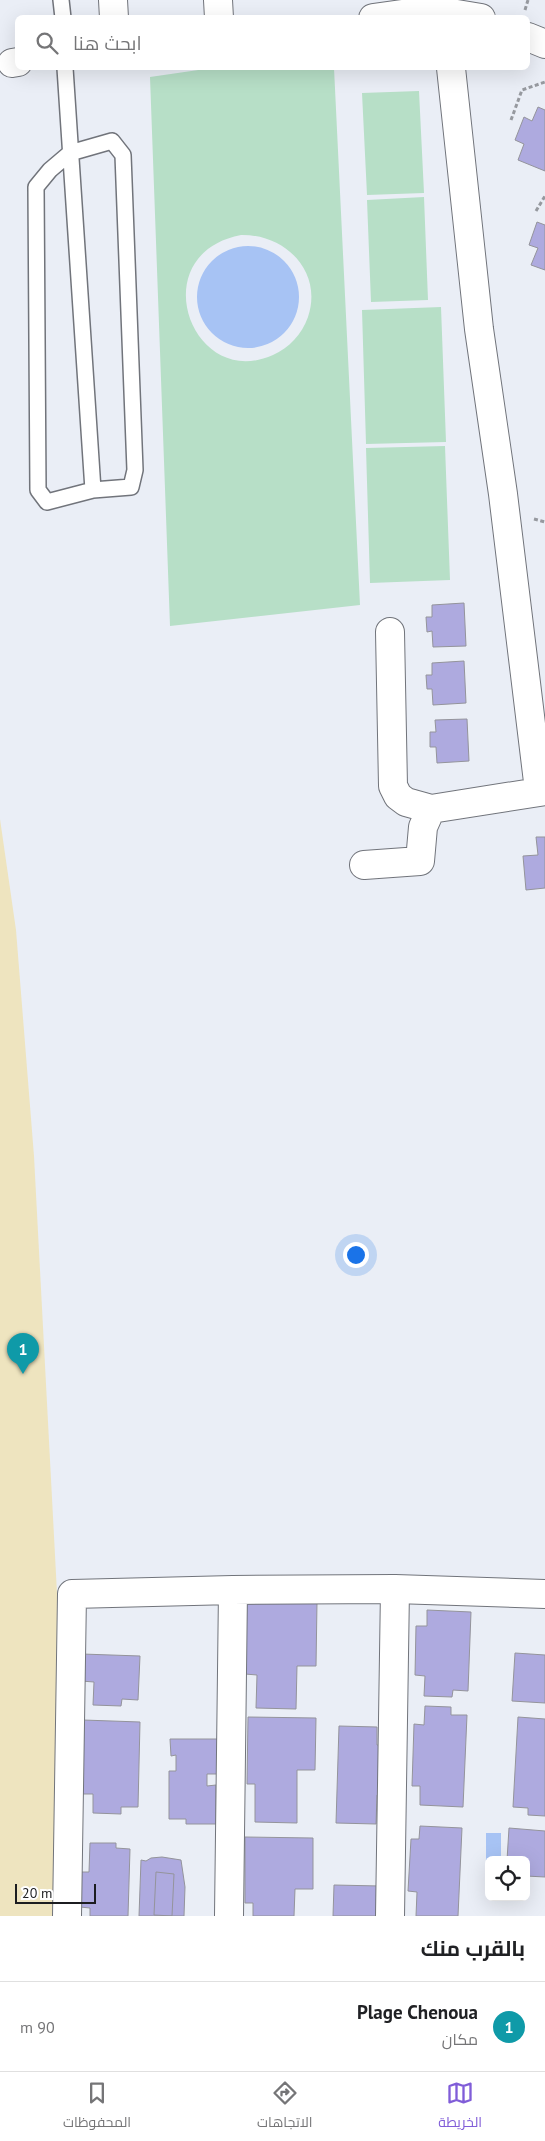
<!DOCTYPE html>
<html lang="ar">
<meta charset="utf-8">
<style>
:root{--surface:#fff;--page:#f2f2f2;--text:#202124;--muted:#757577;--line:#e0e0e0;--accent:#805dd8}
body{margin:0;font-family:"PT Sans",Cairo,sans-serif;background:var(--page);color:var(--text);direction:rtl}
.controls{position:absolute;right:15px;bottom:15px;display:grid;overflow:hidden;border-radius:8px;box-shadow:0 5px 20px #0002}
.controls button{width:45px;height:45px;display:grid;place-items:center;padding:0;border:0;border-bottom:1px solid var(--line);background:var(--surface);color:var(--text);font:25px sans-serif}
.scale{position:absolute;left:15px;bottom:12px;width:81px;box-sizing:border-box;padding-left:5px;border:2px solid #1c1d20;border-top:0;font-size:14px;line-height:18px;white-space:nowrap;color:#1c1d20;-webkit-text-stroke:4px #fff;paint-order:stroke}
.you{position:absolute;left:355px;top:1254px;width:18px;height:18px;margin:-12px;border:4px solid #fff;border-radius:50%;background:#1a73e8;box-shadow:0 0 0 8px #1a73e833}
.badge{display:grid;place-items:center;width:32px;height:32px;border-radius:50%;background:var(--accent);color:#fff;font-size:16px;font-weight:700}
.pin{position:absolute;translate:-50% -41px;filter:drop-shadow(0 1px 2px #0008)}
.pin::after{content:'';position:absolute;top:26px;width:18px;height:15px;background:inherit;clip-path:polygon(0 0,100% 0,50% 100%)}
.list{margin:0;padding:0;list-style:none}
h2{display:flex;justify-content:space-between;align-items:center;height:65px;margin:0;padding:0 20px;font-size:21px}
h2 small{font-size:16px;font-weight:400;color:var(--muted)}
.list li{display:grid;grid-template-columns:32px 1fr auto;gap:15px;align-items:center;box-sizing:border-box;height:90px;padding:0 20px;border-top:1px solid var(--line)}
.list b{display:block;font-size:19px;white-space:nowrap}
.list p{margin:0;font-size:16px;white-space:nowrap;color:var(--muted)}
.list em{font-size:16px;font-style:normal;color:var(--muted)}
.icon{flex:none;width:28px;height:28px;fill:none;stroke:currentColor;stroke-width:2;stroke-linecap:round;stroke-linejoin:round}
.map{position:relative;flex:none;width:545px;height:1916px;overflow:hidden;direction:ltr}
.search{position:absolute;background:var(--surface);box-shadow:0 5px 20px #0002;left:15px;right:15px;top:15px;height:55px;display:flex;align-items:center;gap:12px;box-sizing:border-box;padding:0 18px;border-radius:8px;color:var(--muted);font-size:19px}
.sheet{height:155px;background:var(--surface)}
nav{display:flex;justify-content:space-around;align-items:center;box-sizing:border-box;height:70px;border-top:1px solid var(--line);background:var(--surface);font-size:14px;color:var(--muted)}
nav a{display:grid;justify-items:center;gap:2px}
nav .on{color:var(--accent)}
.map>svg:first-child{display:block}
.green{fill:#b7dfc7;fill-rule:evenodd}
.sand{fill:#eee4bf}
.water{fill:#a7c3f4}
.building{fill:#aeaadf;stroke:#94949b}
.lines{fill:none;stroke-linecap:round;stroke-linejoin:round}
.service-casing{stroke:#71747b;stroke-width:18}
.minor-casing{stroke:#71747b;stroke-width:30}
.path{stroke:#96999f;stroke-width:3;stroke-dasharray:4 2.5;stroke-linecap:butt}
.service{stroke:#fff;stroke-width:15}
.minor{stroke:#fff;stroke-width:28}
</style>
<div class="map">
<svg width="545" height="1916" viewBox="0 0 545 1916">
<rect width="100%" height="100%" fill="#eaeef6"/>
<path class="green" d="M 212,68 L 334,68 L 360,605 L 170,626 L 150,77 ZM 241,235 C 286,234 323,272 308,317 C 302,334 289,348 273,355 C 191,392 142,254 241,235 Z
M 419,91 L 424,193 L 367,195 L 362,93 Z
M 424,197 L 428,300 L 371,302 L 367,200 Z
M 441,307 L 446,442 L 366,444 L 362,310 Z
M 445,446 L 450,580 L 370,583 L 366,448 Z"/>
<path class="sand" d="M 0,819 L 16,930 L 34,1156 L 57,1593 L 56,1916 L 0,1916 Z"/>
<path class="water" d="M197 297a51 51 0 1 1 102 0a51 51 0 1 1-102 0Z
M 486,1833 L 501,1833 L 501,1860 L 489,1860 L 489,1865 L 486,1865 Z"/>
<path class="building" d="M 538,107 L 545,110 L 545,171 L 518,160 L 524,144 L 515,140 L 524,117 L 532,121 Z
M 537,222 L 545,225 L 545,270 L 531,265 L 538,248 L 529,245 Z
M 464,603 L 466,646 L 433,647 L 432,631 L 427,632 L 426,617 L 432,617 L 432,605 Z
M 464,661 L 466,703 L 433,705 L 432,689 L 427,689 L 426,675 L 432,675 L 432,663 Z
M 467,719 L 469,761 L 437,763 L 436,747 L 430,747 L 430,732 L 436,732 L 435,720 Z
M 536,837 L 545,837 L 545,888 L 526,890 L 523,856 L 538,855 Z
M 246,1600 L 317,1602 L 316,1666 L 297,1666 L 296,1709 L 256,1708 L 257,1675 L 245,1674 Z
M 427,1610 L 471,1612 L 468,1691 L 453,1690 L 452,1697 L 424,1696 L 425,1676 L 415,1675 L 416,1626 L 427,1626 Z
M 515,1653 L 545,1655 L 545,1703 L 512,1701 Z
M 82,1654 L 140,1656 L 138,1700 L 122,1699 L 121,1706 L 93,1705 L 94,1682 L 81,1681 Z
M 425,1706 L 451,1707 L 451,1715 L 467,1715 L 463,1807 L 420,1805 L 420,1786 L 412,1786 L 414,1724 L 424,1725 Z
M 248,1717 L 316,1718 L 315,1770 L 297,1770 L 297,1823 L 255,1822 L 255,1784 L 247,1784 Z
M 518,1717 L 545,1719 L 545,1816 L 528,1815 L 528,1808 L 513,1807 Z
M 83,1720 L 140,1722 L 138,1807 L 121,1807 L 121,1814 L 93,1813 L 93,1794 L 82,1794 Z
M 339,1726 L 377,1727 L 377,1745 L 385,1745 L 384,1795 L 377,1795 L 376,1824 L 336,1823 Z
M 170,1739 L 224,1739 L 225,1774 L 207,1774 L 207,1786 L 216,1785 L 216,1824 L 186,1824 L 186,1819 L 169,1819 L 169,1771 L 176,1771 L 176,1755 L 171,1756 Z
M 420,1826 L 462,1828 L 458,1916 L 416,1916 L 417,1892 L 408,1891 L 411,1839 L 419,1839 Z
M 509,1828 L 545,1831 L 545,1877 L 526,1876 L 526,1860 L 507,1860 Z
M 245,1837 L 313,1838 L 313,1889 L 295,1889 L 294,1916 L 253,1916 L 253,1903 L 245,1903 Z
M 90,1843 L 116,1843 L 116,1848 L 130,1849 L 128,1916 L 90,1916 L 90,1908 L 80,1907 L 81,1872 L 89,1872 Z
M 162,1857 L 181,1860 L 185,1887 L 184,1916 L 139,1916 L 141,1860 L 146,1861 L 151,1858 Z
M 156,1872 L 174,1874 L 172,1916 L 154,1915 Z
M 334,1885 L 380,1886 L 379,1916 L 333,1916 Z"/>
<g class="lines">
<defs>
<path id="service" d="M 61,0 L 63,18
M 65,68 L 93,490
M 112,141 L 123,155 L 135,470 L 131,487 L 93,490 L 47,502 L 38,490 L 36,187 L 50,170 L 70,153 Z"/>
<path id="minor" d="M 113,0 L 114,18
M 218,0 L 219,18
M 373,18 L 432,10 L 481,18
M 528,37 L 545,44
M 12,63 L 18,62
M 451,68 L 479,329 L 503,494 L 539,790
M 390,632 L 393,786 L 398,796 L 406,802 L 431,809 L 545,791
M 364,865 L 420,861 L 423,827 L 431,809
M 67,1916 L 72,1594 L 233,1590 L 395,1589 L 545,1594
M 229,1916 L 233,1590
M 390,1916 L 395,1589"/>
</defs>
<use href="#service" class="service-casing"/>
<use href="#minor" class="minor-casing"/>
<path class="path" d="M 525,10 L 528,0
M 511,120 L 522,90 L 545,82
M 536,211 L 545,196
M 534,519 L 545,522"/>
<use href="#service" class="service"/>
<use href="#minor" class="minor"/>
</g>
</svg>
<div class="controls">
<button><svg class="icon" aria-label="locate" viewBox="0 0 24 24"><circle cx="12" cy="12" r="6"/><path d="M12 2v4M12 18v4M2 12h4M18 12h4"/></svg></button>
</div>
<div class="scale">20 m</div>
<div class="you"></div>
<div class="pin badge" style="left:23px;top:1374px;background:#0f9aa8">1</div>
<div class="search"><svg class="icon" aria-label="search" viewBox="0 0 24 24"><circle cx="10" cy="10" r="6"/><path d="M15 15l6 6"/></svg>ابحث هنا</div>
</div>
<section class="sheet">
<h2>بالقرب منك<small></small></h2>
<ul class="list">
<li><span class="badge" style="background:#0f9aa8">1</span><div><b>Plage Chenoua</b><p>مكان</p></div><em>90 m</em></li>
</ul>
</section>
<nav>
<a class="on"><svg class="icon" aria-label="map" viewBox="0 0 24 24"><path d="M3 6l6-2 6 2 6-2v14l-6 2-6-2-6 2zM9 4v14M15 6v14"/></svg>الخريطة</a>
<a><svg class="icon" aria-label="directions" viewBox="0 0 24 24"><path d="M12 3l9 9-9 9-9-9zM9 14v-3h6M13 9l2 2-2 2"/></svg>الاتجاهات</a>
<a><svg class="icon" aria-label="saved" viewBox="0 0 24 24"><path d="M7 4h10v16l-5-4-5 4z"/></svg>المحفوظات</a>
</nav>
